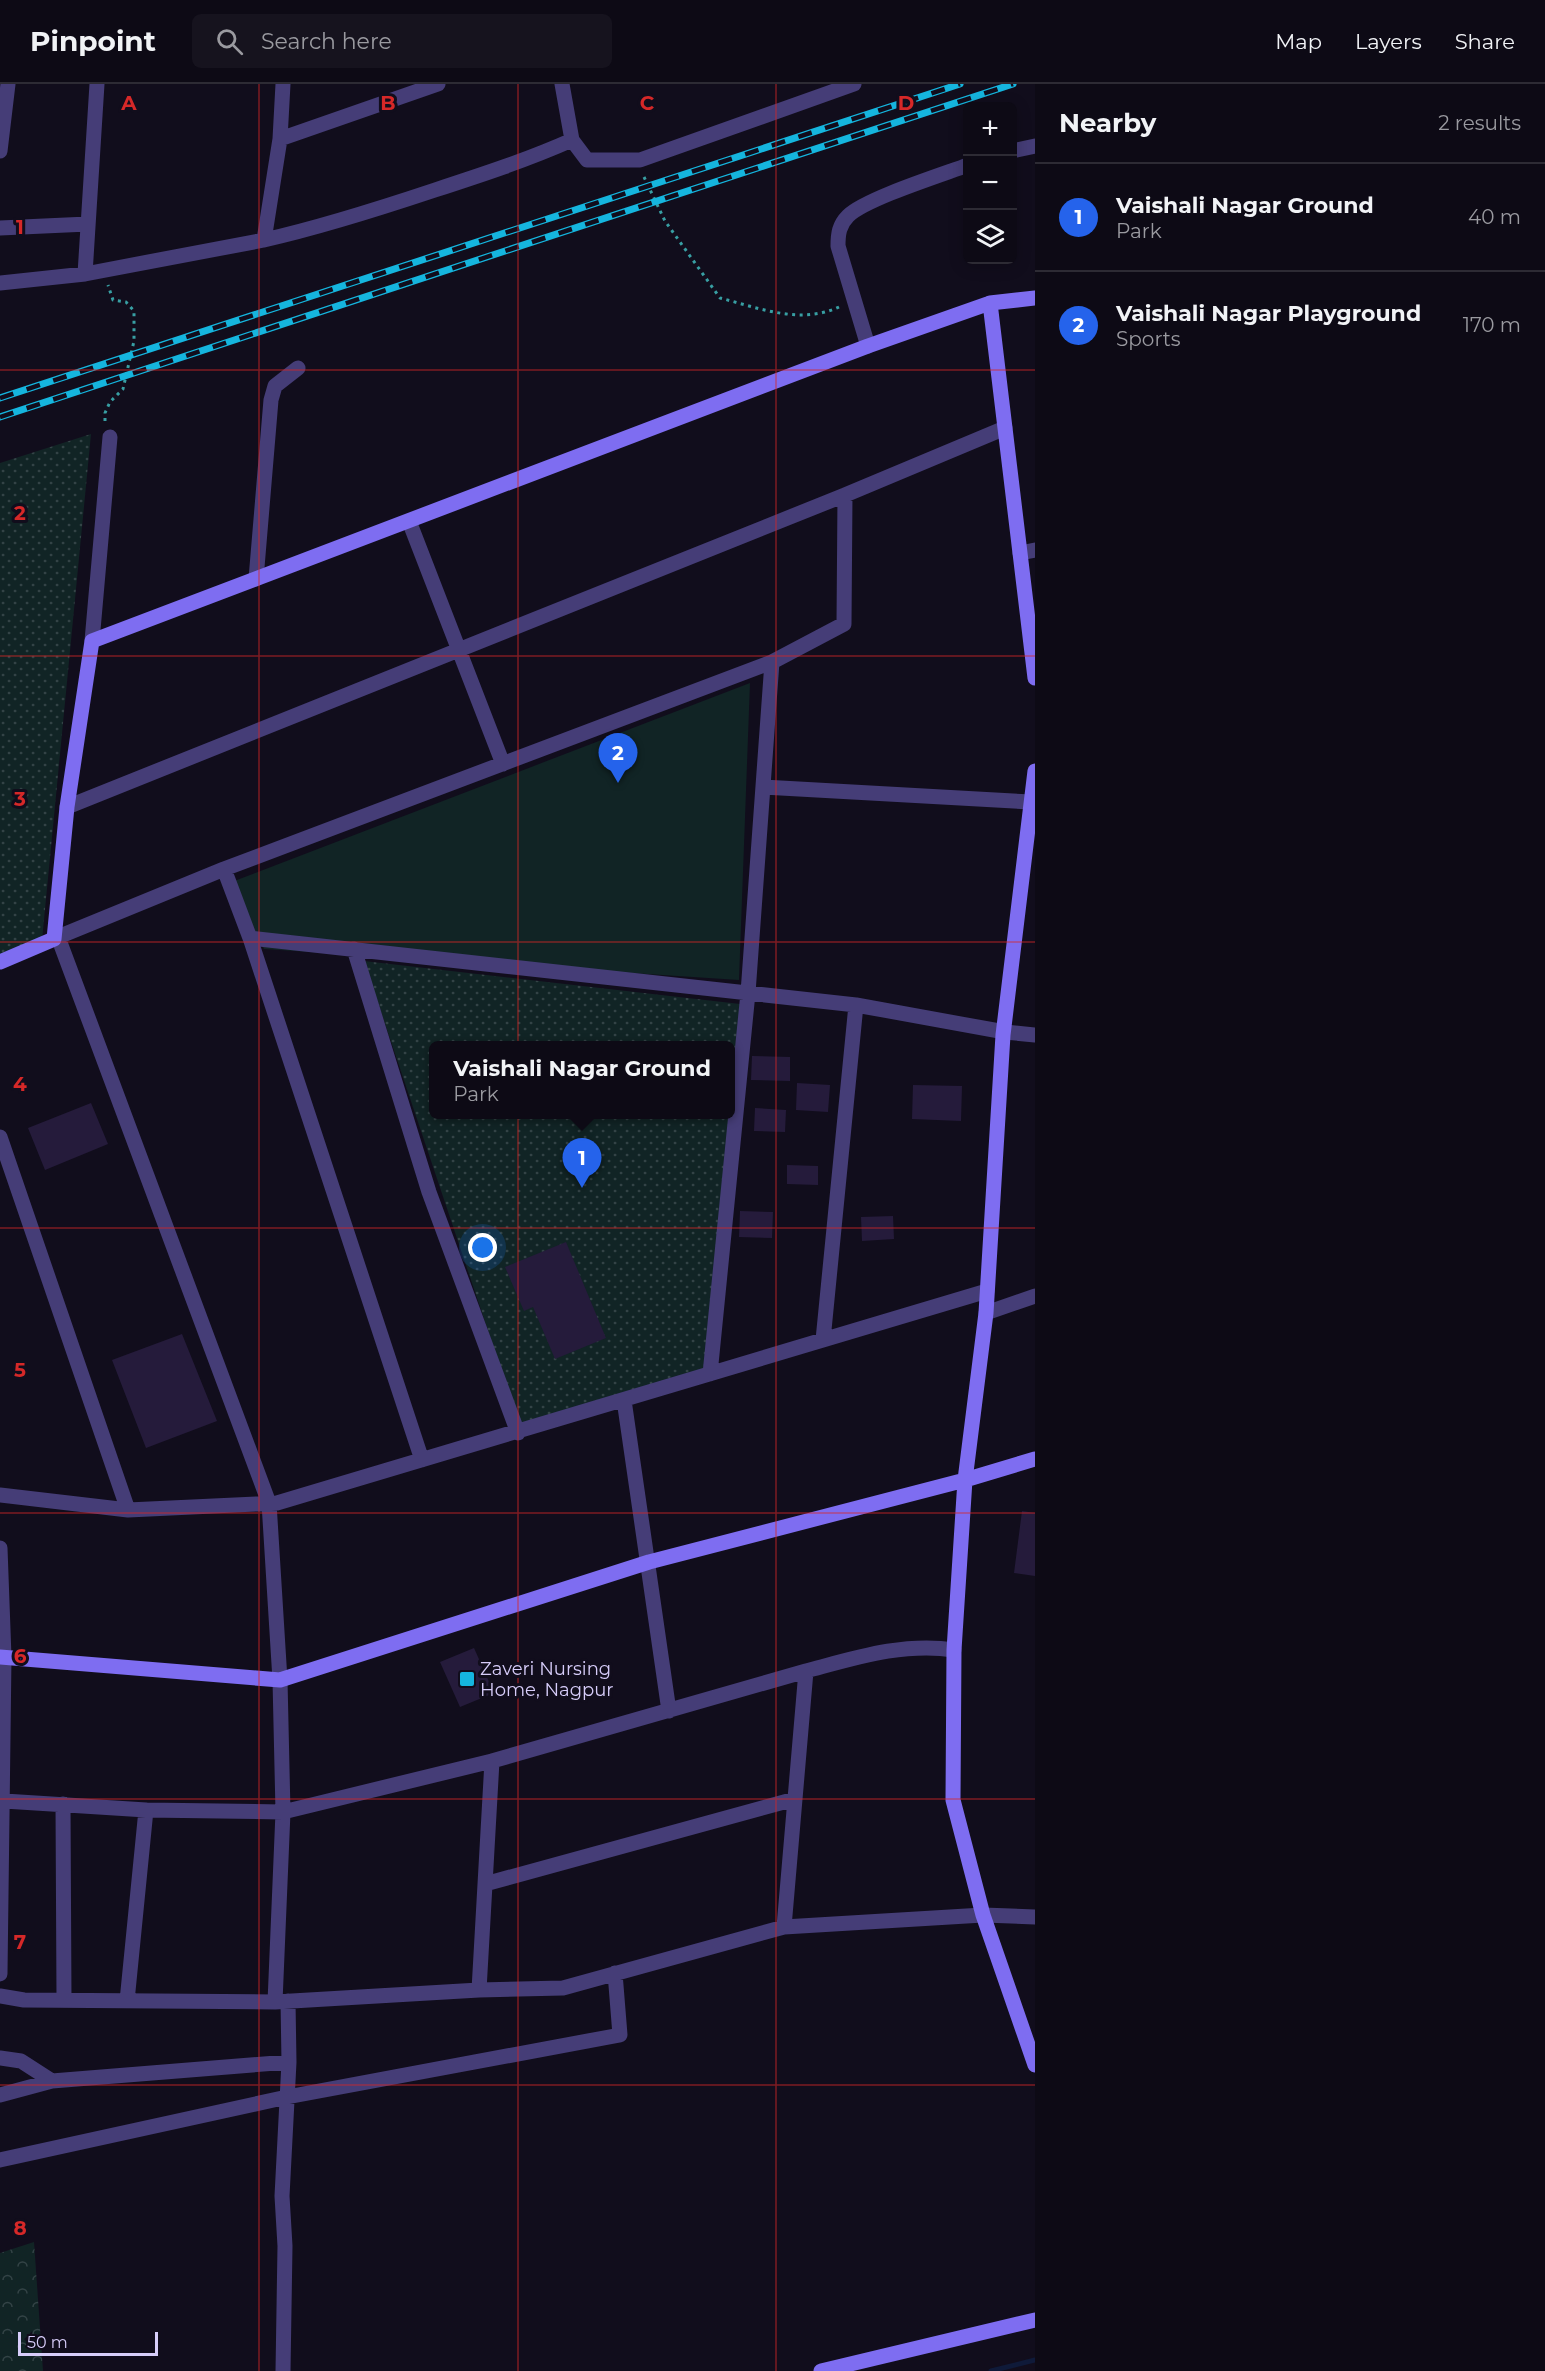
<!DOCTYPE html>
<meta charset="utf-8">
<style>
:root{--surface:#0d0a15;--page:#16131e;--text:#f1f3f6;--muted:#9a9aa0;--line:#2d2b34;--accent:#2563eb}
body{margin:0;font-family:Montserrat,sans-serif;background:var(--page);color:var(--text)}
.controls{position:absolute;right:18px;top:18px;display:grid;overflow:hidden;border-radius:9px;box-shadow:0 3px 15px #0003}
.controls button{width:54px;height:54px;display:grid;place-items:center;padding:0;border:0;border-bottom:2px solid var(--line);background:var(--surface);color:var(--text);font:30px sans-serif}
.scale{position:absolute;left:18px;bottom:15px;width:140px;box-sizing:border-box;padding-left:6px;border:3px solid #d7cdfa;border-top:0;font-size:16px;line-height:21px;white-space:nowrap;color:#d7cdfa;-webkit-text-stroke:4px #110d1c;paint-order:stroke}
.you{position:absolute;left:483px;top:1164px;width:21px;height:21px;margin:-15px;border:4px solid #fff;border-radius:50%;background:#1a73e8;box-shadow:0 0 0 9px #1a73e833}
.badge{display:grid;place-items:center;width:39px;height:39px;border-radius:50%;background:var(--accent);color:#fff;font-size:20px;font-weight:700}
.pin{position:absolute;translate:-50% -50px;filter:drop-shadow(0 2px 3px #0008)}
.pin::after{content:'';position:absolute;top:32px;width:21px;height:18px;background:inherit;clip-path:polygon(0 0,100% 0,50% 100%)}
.popup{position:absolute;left:429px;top:957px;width:306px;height:78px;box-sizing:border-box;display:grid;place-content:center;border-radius:9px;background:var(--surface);filter:drop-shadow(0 2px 4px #0005);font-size:20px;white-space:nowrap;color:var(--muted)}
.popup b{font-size:22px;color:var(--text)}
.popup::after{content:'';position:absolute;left:50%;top:100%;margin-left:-12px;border:12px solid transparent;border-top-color:var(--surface)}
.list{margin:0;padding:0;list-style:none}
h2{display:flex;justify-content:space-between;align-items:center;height:78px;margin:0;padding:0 24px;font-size:26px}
h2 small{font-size:20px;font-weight:400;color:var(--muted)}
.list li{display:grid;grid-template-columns:39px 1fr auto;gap:18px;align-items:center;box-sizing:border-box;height:108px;padding:0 24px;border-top:2px solid var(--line)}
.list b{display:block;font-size:22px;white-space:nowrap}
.list p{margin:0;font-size:20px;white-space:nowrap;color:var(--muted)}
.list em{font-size:20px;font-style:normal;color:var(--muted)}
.icon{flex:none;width:33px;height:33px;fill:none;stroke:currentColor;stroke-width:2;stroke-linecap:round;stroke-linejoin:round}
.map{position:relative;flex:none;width:1035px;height:2287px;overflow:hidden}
header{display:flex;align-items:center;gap:36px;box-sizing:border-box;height:84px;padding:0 30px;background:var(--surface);border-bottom:2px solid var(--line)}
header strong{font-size:28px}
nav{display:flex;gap:33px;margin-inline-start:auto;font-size:21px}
.search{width:420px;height:54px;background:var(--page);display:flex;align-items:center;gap:15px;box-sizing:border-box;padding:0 21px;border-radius:9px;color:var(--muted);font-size:22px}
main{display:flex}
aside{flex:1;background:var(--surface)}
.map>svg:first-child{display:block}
.grass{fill:#112425}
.forest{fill:url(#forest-crowns)}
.park{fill:url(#park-dots)}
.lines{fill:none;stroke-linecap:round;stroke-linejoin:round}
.stream{stroke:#0f1a39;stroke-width:5}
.building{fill:#251b3b}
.path{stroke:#389fa3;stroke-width:3;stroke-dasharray:3 4.5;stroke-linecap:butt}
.street{stroke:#453d77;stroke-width:15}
.secondary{stroke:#7e6df1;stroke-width:15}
.rail-casing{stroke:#15b5de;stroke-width:7}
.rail{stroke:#110d1c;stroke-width:4.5;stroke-dasharray:14;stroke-linecap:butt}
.grid{fill:none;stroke:#d62828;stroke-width:1.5;stroke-opacity:0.55}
.poi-dot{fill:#15b5de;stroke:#110d1c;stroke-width:2}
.labels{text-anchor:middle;stroke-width:6;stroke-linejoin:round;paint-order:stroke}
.poi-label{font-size:18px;fill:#d7cdfa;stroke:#110d1c;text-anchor:start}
.grid-label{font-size:20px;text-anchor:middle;font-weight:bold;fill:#d62828;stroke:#110d1c;stroke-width:6;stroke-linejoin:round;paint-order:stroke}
</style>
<header>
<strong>Pinpoint</strong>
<div class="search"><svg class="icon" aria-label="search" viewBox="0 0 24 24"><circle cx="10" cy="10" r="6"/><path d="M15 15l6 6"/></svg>Search here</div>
<nav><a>Map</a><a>Layers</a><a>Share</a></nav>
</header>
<main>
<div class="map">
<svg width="1035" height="2287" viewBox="0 0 1035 2287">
<defs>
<pattern id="forest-crowns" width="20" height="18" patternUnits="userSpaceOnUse" patternTransform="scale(1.5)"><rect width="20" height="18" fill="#112425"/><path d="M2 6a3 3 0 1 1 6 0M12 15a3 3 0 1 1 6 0" fill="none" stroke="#334346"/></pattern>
<pattern id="park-dots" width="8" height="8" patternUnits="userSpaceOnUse" patternTransform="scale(1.5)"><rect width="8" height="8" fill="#112425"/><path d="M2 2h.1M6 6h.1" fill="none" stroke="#334346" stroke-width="1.8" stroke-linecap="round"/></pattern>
</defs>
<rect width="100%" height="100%" fill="#110d1c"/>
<path class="grass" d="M 750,599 L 739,896 L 264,865 L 229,799 Z"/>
<path class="forest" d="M 34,2158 L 43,2287 L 0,2287 L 0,2169 Z"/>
<path class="park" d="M 91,350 L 42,856 L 0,873 L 0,379 Z
M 364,877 L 740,920 L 731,1028 L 730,962 L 434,962 L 434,1030 L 730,1031 L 708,1289 L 521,1345 Z"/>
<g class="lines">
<path class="stream" d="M 991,2287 L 1035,2276"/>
</g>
<path class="building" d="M 752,972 L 790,973 L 790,997 L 751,996 Z
M 797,999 L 830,1001 L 828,1028 L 796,1026 Z
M 913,1001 L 962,1002 L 961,1037 L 912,1035 Z
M 91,1019 L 108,1060 L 45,1086 L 28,1044 Z
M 755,1024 L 786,1026 L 785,1048 L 754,1047 Z
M 787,1081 L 818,1082 L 818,1101 L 787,1100 Z
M 740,1127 L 773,1128 L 772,1154 L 739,1153 Z
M 893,1132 L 894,1155 L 862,1157 L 861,1133 Z
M 566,1158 L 606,1254 L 555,1275 L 533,1223 L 524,1227 L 505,1183 Z
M 182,1250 L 217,1337 L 146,1364 L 112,1276 Z
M 1022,1427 L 1035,1429 L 1035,1492 L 1014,1489 Z
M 474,1564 L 494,1609 L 460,1623 L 440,1578 Z"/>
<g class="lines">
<path class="path" d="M 644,93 L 665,137 L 720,214 C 759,224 800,241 839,223
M 105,337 L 105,329 L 110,318 L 123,305 L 134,257 L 134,227 L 126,218 L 113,216 L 108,201"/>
<path class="street" d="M 97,0 L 85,190 L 264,156 L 280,55 L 438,0
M 280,55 L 283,0
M 572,56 L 587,76 L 640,76 L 854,0
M 0,67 L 8,0
M 1012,67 L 1035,62
M 0,144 L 88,140
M 264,156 C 322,143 378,125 435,106 C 481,91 527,76 572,56 L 562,0
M 0,199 L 85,190
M 868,262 L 838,162 C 838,150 839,141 848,132 C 865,115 941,91 968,81
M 845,411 L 1005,344
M 409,437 L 503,680
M 1020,469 L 1035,466
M 256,495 L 271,316 L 275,302 L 298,284
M 92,557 L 110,353
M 763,703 L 1031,718
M 67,723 L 845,411 L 844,540 L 772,578
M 224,785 L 772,578 L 748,909 L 710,1290
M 58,853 L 224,785 L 250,854 L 856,921 L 1005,948 L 1035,951
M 250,854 L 422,1376
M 354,865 L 429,1108 L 518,1349
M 0,1053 L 128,1426
M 986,1229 L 1035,1212
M 823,1256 L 856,921
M 624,1316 L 669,1627
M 0,1411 L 128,1426 L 277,1419 L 987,1207
M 0,1464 L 4,1573 L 0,1890
M 806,1587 C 855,1574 904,1558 954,1566
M 492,1677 L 806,1587 L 784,1843 L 983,1831 L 1035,1833
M 4,1717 L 146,1726 L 283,1728 L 492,1677 L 479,1906 L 275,1918
M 63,1720 L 64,1916
M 485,1800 L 795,1715
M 479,1906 L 563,1904 L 784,1843
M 0,1912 L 24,1916 L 275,1918 L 283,1728 L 280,1596 L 269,1419 L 58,853 L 54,855
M 127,1917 L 146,1726
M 0,1974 L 21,1977 L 52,1997 L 0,2011
M 52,1997 L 289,1978
M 0,2076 L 287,2013 L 620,1951 L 615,1889
M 283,2287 L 285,2162 L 282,2112 L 289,1978 L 288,1917"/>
<path class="secondary" d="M 990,219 L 1035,214
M 1035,687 L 1003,951 L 986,1229 L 965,1396 L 954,1566 L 953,1716 L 983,1831 L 1035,1981
M 0,878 L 54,855 L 67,723 L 92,557 L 868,262 L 990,219 L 1035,594
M 0,1573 L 280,1596 L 649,1478 L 965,1396 L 1035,1375
M 821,2287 L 1035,2236"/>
<defs>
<path id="rail" d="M 0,314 L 960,0
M 0,333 L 1013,0"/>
</defs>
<use href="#rail" class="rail-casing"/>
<use href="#rail" class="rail"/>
</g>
<path class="grid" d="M 259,0 L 259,2287M 518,0 L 518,2287M 776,0 L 776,2287M 0,286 L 1035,286M 0,572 L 1035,572M 0,858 L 1035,858M 0,1144 L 1035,1144M 0,1429 L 1035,1429M 0,1715 L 1035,1715M 0,2001 L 1035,2001"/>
<rect class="poi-dot" x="459" y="1587" width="16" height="16" rx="3"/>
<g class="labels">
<g class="poi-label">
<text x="480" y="1591">Zaveri Nursing<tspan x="480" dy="21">Home, Nagpur</tspan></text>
</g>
</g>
<g class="grid-label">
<text x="129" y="26">A</text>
<text x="388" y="26">B</text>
<text x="647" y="26">C</text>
<text x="906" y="26">D</text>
<text x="20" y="150">1</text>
<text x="20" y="436">2</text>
<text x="20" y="722">3</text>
<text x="20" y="1007">4</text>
<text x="20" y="1293">5</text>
<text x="20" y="1579">6</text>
<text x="20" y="1865">7</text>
<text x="20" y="2151">8</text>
</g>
</svg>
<div class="controls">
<button>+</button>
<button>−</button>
<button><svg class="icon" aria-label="layers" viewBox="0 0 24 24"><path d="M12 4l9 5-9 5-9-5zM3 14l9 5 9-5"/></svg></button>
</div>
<div class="scale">50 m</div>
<div class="you"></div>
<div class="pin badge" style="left:582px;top:1104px">1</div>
<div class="popup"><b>Vaishali Nagar Ground</b>Park</div>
<div class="pin badge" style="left:618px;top:699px">2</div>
</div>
<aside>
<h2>Nearby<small>2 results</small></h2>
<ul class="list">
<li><span class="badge">1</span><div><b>Vaishali Nagar Ground</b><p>Park</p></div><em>40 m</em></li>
<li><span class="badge">2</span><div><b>Vaishali Nagar Playground</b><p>Sports</p></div><em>170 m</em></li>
</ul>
</aside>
</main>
